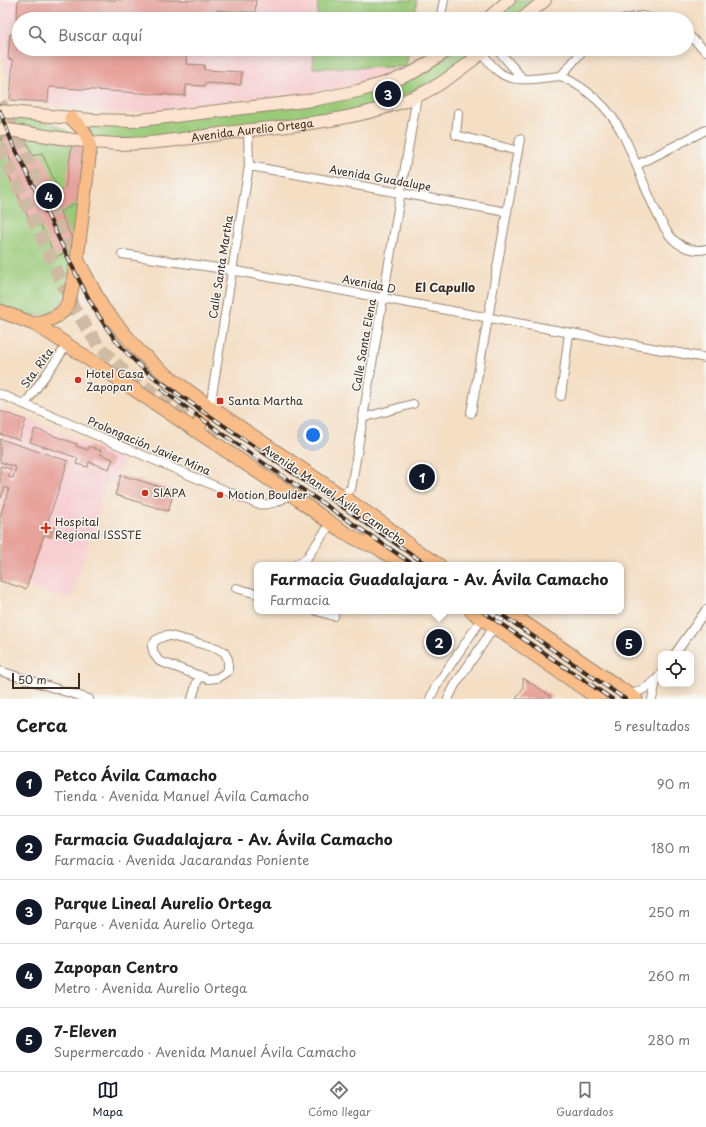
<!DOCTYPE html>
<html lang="es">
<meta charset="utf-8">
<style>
:root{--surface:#fff;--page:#f6f6f6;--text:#222;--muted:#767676;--line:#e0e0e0;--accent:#111827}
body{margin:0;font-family:"Playpen Sans",sans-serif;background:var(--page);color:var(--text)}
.controls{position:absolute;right:12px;bottom:12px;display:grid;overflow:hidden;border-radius:8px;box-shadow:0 2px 10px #0003}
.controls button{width:36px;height:36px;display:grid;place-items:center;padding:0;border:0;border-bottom:1px solid var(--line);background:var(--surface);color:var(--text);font:20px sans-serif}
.scale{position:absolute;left:12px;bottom:10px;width:68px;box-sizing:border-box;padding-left:4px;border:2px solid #3b2a1e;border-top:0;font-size:11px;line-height:14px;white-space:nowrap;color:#3b2a1e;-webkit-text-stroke:3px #f6f6f2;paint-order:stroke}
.you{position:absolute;left:313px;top:435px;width:14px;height:14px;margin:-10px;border:3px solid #fff;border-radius:50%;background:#1a73e8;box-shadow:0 0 0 6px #1a73e833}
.badge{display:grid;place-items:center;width:26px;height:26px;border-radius:50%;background:var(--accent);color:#fff;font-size:13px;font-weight:700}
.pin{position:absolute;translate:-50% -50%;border:2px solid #fff;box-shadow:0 1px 4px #0006}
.popup{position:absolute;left:254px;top:562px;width:370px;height:52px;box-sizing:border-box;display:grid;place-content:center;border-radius:8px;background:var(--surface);filter:drop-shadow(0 1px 3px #0005);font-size:13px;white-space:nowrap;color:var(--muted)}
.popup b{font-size:15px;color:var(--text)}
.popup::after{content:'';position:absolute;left:50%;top:100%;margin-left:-8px;border:8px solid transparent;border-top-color:var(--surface)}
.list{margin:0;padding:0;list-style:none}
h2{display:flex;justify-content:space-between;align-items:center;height:52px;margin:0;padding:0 16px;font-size:17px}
h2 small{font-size:13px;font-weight:400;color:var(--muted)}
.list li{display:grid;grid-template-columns:26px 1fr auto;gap:12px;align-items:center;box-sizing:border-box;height:64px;padding:0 16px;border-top:1px solid var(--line)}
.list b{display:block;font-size:15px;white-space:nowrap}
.list p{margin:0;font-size:13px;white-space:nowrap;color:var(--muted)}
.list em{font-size:13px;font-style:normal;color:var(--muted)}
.icon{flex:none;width:22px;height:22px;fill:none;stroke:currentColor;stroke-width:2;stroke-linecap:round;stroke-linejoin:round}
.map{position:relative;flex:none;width:706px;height:699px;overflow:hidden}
.search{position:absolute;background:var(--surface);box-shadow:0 2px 10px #0003;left:12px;right:12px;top:12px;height:44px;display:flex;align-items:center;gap:10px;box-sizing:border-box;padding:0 14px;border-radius:22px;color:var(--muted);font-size:15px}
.sheet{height:372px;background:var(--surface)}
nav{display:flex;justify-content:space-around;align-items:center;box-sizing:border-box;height:56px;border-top:1px solid var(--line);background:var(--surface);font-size:11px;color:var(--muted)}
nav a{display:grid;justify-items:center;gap:2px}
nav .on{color:var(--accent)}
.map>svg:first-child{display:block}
.built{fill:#f7cfd2}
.green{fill:#9bca79;stroke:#6b7a4c}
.building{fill:#e7a29b}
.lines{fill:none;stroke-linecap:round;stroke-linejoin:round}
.primary-tunnel{stroke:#cfbaa3;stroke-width:13;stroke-dasharray:13 6;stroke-linecap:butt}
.minor-casing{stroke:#988471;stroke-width:10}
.secondary-casing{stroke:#988471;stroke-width:14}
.primary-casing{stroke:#988471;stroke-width:15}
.minor{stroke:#fff;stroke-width:8}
.secondary{stroke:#fce5d0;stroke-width:12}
.primary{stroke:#f8bd89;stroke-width:13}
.rail-casing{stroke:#3b2a1e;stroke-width:4}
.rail{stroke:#f6f6f2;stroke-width:2.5;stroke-dasharray:8;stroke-linecap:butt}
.poi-dot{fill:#c8321e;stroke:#f6f6f2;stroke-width:1.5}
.labels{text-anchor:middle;stroke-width:3;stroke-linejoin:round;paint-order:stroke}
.street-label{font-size:11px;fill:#3b2a1e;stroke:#f6f6f2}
.poi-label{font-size:11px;fill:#3b2a1e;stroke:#f6f6f2;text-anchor:start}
.neighbourhood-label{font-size:12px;font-weight:bold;fill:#3b2a1e;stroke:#f6f6f2}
</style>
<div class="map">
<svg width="706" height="699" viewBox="0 0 706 699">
<rect width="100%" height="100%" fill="#f6f6f2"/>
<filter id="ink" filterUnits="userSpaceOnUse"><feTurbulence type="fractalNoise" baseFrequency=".025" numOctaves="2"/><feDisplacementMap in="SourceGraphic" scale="8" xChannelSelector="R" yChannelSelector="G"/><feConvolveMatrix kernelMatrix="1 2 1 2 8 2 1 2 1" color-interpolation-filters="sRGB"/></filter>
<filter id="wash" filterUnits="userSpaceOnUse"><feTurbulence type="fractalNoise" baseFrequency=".012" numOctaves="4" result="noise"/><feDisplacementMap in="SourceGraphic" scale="16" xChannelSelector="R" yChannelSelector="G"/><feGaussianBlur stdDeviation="0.9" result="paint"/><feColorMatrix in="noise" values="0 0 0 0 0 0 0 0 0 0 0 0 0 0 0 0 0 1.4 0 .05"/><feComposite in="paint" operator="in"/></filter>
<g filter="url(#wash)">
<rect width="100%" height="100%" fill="#f4dec4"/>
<path class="built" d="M 0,0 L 417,0 L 414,19 L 19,19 L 19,49 L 409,49 L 406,67 L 350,86 L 154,111 L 120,113 L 13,100 L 0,44 Z
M 0,407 L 125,459 L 115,486 L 107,483 L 71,599 L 0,579 Z"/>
<path class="green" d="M 318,0 L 417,0 L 414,19 L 317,19 Z
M 513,0 L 539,0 L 516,19 L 492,19 Z
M 314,49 L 409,49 L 406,67 L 313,68 Z
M 456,49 L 482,49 L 445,77 L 375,108 L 235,130 L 96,142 L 87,126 L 313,103 L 445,57 Z
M 0,116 C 25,119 52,118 72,135 L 0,125 Z
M 0,132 L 86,145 C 83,170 72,294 58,307 C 41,322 19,314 0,308 Z"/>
<g id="blocks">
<path class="building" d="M 18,0 L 256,0 L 255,13 L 217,10 L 216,19 L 19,19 L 19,30 L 16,30 Z
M 10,34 L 19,35 L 19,49 L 187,49 L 186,64 L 205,65 L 204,70 L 242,72 L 241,85 L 205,83 L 205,86 L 186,85 L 185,96 L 49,87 L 48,102 L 10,100 L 13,60 L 8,59 Z
M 21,129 L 33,156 L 42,153 L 59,191 L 65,189 L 72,145 L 88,147 L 79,201 L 60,212 L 76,248 L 56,257 L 39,222 L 32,225 L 6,169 L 13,166 L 1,139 Z
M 0,411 L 26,420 L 19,440 L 0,434 Z
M 35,429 L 77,444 L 76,446 L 88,450 L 89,446 L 102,451 L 100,454 L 113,459 L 109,469 L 89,462 L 88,467 L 76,464 L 78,458 L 30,442 Z
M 0,439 L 68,461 L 47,524 L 54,526 L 51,537 L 44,535 L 26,589 L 0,581 L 0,516 L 9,489 L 5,487 L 0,500 L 0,466 L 11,469 L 8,477 L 13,478 L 16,467 L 0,462 Z
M 121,475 L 174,491 L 168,511 L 115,495 Z
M 523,678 L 551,696 L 549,699 L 516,699 L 523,688 Z"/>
</g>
</g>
<g filter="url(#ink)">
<use href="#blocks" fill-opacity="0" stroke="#988471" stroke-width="1"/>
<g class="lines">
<path class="primary-tunnel" d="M 0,102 L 78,268
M 0,146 L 73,307 L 98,345 L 128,375 L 220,438"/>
<defs>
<path id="minor" d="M 440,19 L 444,0
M 625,19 L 642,16 L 654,19
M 687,34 L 706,51
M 497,49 L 523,79
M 482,53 C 487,59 492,67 499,72 C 515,85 542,77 561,76 L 584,49
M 561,76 C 586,88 608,106 621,131 C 635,155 657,227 675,241 C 683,248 696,252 706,249
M 458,113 L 456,135 L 518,151
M 637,165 L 706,130
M 249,166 L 507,212
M 122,254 L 231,270 L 706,358
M 0,394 L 257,504 C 270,506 280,501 291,494
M 561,396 L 569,333
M 25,404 L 67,345
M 210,407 L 249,166 L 248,130
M 471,413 L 520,139
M 362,418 L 413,404
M 339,495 L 351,489 L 417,96
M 296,565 L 306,559 L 331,523
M 236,588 L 257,594
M 317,611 L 334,616
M 167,635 L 217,648 L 224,652 L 228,659 L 228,671 L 217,678 L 208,679 L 159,661 L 154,654 L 152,646 L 156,640 Z
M 675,654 L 706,610
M 0,671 L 89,699
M 630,695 C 643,690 653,685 661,674
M 192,699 L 199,675
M 430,699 L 436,686 L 487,611
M 448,699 L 455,685 L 505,611
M 652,699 L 656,681"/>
<g id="secondary">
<path d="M 487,19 L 509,0"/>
<path d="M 522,19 L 545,0"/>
<path d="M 0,111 L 91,120 L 132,121 L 313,100 L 358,91 L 395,80 L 414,72 L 450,49"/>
<path id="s1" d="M 0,129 C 40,134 80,143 120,144 C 158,144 196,137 234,132 C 295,125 359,121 417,96 C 442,85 465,66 487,49"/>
</g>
<path id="primary" d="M 71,118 C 81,127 89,135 90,149 L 77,259 L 103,308 L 138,350 L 160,370 L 210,407 L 386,526 L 411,546
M 0,311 L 34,324 L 48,332 C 128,385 208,438 288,492 C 307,505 355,545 376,546
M 34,324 C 44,321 56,319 63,311 C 72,301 74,273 77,259
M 199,432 C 198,421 205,411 217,410
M 369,542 L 403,565
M 403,542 L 439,565
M 471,611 L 599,699
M 507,611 L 636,699"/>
</defs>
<use href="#minor" class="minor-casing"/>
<use href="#secondary" class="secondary-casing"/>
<use href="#primary" class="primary-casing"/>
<use href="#minor" class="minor"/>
<use href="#secondary" class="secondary"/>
<use href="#primary" class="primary"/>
<defs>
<path id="rail" d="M 0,111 L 11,140 C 27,173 44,207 60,241 C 86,295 106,342 156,379 L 427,565
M 162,390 L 262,462 L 414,565
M 482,611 L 612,699
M 496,611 L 625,699"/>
</defs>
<use href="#rail" class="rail-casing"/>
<use href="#rail" class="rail"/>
</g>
</g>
<g class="poi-dot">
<circle cx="78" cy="380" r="4"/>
<rect x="216" y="397" width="8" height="8" rx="2"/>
<circle cx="145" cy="493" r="4"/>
<circle cx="220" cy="495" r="4"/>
<path d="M44 522h4v4h4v4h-4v4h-4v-4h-4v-4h4z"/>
</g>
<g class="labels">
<g class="street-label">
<text dy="4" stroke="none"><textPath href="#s1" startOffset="254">Avenida Aurelio Ortega</textPath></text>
<text transform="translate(380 178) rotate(10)" y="4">Avenida Guadalupe</text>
<text transform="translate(221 267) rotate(-81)" y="4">Calle Santa Martha</text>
<text transform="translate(369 284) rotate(11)" y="4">Avenida D</text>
<text transform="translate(364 345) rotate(-80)" y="4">Calle Santa Elena</text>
<text transform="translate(37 368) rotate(-54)" y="4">Sta. Rita</text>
<text transform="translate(149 446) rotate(23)" y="4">Prolongación Javier Mina</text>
<text transform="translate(334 495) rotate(34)" y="4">Avenida Manuel Ávila Camacho</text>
</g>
<g class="poi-label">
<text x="86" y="378">Hotel Casa<tspan x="86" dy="13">Zapopan</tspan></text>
<text x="228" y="405">Santa Martha</text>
<text x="153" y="497">SIAPA</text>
<text x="228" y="499">Motion Boulder</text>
<text x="55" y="526">Hospital<tspan x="55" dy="13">Regional ISSSTE</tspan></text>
</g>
<g class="neighbourhood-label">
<text x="445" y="292">El Capullo</text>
</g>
</g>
</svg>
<div class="controls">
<button><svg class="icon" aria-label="locate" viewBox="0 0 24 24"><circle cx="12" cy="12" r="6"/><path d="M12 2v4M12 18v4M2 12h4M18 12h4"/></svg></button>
</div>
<div class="scale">50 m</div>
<div class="you"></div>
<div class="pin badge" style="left:422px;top:477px">1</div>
<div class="pin badge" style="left:439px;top:642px">2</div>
<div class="popup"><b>Farmacia Guadalajara - Av. Ávila Camacho</b>Farmacia</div>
<div class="pin badge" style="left:388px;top:94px">3</div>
<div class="pin badge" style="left:49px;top:196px">4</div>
<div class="pin badge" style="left:629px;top:643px">5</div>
<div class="search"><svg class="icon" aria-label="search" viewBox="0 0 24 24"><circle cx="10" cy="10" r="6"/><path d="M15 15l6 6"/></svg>Buscar aquí</div>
</div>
<section class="sheet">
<h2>Cerca<small>5 resultados</small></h2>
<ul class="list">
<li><span class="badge">1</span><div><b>Petco Ávila Camacho</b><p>Tienda · Avenida Manuel Ávila Camacho</p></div><em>90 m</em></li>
<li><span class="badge">2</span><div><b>Farmacia Guadalajara - Av. Ávila Camacho</b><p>Farmacia · Avenida Jacarandas Poniente</p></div><em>180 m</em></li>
<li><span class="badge">3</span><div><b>Parque Lineal Aurelio Ortega</b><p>Parque · Avenida Aurelio Ortega</p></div><em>250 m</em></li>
<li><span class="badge">4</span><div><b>Zapopan Centro</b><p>Metro · Avenida Aurelio Ortega</p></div><em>260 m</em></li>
<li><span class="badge">5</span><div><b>7-Eleven</b><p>Supermercado · Avenida Manuel Ávila Camacho</p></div><em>280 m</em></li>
</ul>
</section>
<nav>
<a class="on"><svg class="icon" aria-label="map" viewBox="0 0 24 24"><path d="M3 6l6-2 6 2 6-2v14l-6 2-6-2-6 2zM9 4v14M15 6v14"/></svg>Mapa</a>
<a><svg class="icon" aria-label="directions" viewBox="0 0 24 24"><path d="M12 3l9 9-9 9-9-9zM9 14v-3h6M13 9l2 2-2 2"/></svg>Cómo llegar</a>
<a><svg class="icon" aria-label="saved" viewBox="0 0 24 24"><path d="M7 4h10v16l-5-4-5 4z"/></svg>Guardados</a>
</nav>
